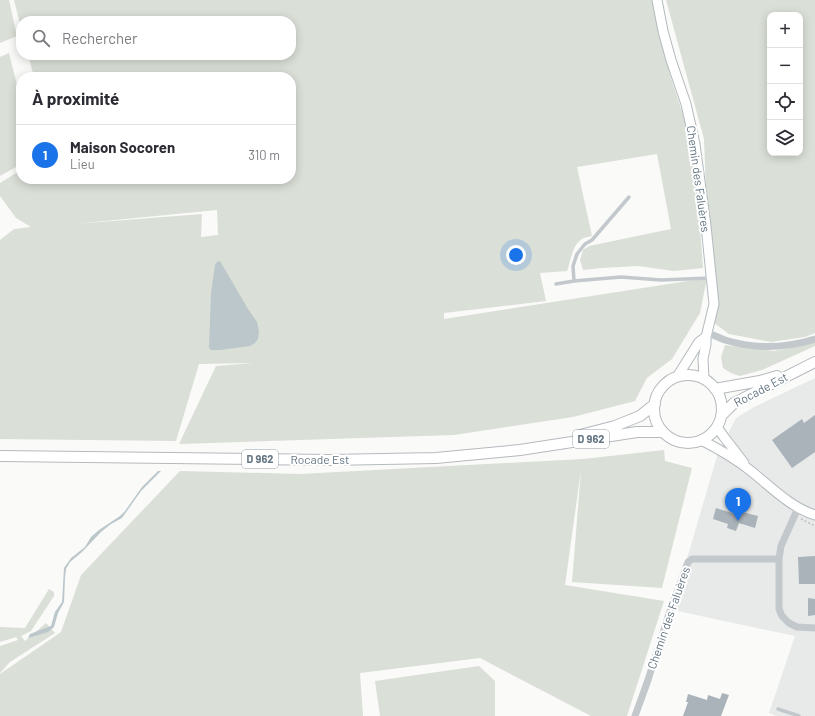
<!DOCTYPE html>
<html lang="fr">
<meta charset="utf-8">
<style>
:root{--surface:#fff;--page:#f7f7f7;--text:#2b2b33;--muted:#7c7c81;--line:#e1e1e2;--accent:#1a73e8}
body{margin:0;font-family:Barlow,sans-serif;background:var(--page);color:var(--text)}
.controls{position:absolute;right:12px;top:12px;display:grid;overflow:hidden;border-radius:8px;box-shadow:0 2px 10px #0003}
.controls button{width:36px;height:36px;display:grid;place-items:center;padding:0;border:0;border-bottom:1px solid var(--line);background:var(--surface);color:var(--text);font:20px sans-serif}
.you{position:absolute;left:516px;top:255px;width:14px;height:14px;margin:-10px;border:3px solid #fff;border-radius:50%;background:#1a73e8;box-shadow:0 0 0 6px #1a73e833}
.badge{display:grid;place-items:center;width:26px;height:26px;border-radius:50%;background:var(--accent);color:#fff;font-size:13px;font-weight:700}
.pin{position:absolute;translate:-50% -33px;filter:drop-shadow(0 1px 2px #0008)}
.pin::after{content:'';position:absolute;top:21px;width:14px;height:12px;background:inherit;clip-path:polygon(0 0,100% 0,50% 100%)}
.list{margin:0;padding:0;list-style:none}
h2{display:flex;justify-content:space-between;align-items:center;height:52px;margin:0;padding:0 16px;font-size:17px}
h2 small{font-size:13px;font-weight:400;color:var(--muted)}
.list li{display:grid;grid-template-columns:26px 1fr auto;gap:12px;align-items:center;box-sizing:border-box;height:60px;padding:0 16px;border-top:1px solid var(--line)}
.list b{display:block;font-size:15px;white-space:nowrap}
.list p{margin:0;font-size:13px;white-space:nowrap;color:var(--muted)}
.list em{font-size:13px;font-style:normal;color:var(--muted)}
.icon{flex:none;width:22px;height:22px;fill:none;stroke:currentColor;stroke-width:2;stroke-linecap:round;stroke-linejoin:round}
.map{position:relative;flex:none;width:815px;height:716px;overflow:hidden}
.search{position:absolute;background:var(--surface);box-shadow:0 2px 10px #0003;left:16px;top:16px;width:280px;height:44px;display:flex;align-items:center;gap:10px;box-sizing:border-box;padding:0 14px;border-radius:16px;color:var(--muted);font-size:15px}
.panel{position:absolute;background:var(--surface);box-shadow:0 2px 10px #0003;left:16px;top:72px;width:280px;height:112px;border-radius:16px}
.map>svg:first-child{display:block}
.built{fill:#e8e9e9}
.green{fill:#dadfd7;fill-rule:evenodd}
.water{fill:#bbc7cb}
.building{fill:#aab3b9}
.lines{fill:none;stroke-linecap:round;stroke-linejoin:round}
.secondary-casing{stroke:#b3babf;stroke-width:11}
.primary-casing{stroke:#b5babe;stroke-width:12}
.path{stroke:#bbbfc2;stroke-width:1.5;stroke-dasharray:2 2;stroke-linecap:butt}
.lane{stroke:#c3c8cc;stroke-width:3.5}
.street{stroke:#c3c8cc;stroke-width:7}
.secondary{stroke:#fff;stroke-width:9}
.primary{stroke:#fff;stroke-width:10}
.labels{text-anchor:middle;stroke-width:4;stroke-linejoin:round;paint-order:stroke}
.shield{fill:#fff;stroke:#939fa8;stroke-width:1}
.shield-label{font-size:11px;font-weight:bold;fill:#657683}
.street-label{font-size:12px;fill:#657683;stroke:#fff}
</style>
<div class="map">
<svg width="815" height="716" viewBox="0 0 815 716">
<rect width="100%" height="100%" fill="#fafaf8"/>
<path class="built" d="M 815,378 L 815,716 L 776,716 L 769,713 L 795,636 L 668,609 L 689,552 L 717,456 L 736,418 L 754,407 Z"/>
<path class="green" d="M 0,0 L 9,0 L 17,36 L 0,43 Z
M 14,0 L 657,0 L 670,75 L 688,130 L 692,155 L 694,180 L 700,229 L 703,268 L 674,271 L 638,266 L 601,268 L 583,270 L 580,260 L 583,250 L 589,246 L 671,229 L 657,154 L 577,167 L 592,236 C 589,237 585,237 582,239 C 572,245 571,260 567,271 L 540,273 L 546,301 L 444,313 L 444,319 L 707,278 L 700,313 L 672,359 L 647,378 L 635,401 L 573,417 L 454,435 L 179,444 L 216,366 L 253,363 L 199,364 L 176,441 L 0,439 L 0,240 L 14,229 L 31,227 L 16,218 L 0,196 L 0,183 L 21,170 L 21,179 L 291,179 L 291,77 L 34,77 L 28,55 L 291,55 L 291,21 L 21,21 L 21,28 ZM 217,210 L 218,235 L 201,237 L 202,214 L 74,224 Z
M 666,0 L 815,0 L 815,333 L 805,337 L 771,342 L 729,334 L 710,320 L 709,263 L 704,139 ZM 770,15 L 800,15 L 800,153 L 770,153 Z
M 9,53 L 21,101 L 21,164 L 0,176 L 0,57 Z
M 815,342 L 815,346 L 762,370 L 740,376 L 731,373 L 723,368 L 721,357 L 725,345 L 774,351 L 796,347 Z
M 664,450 L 665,461 L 692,468 L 662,588 L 572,582 L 581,470 L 565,585 L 664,601 L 627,716 L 591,716 L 480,658 L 360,673 L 363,716 L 0,716 L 0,674 L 61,632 L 81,575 L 180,471 L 300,474 L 583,459 Z
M 49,589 L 54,592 L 54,596 L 31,631 L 21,636 L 25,641 L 46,623 L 55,633 L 10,662 L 0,673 L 0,646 L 18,640 L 16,637 L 0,642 L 0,627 L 25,628 Z
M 479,666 L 495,681 L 495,716 L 380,716 L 375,681 Z"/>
<path class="water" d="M 220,261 L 248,309 L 257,322 L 259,331 L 258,339 L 255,343 L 250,346 L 220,350 L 211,350 L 209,348 L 211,293 L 215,265 L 217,262 Z
M 158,471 L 161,471 L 141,491 L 122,518 L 111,524 L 101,532 L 82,552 L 70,562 L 66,569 L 65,578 L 64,602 L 58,613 L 54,627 L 48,632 L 28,638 L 30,634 L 51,626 L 55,612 L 62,602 L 64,568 L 71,558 L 85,547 L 91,537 L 99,530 L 120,516 L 125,511 L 142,487 Z"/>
<path class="building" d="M 815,415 L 815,452 L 792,468 L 772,440 L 802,419 L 804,423 Z
M 716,508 L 741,516 L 742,512 L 758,516 L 755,528 L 739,523 L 736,531 L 727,528 L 728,524 L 713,519 Z
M 815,556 L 815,584 L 799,584 L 798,557 Z
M 808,598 L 815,599 L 815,615 L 808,616 Z
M 722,693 L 729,695 L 721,716 L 683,716 L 688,702 L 686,702 L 688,694 L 707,700 L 708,695 L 720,699 Z"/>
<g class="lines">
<defs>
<path id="secondary" d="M 657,0 L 663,31 L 671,60 L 686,104 L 695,144 L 706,226 L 714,304 L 706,337 L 706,344 L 703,359 L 704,379
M 677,377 L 699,342 L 706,337
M 717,427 L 724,437 L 744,463
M 701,440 C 719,449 736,459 751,471 C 771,487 790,507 815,515"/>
<path id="primary" d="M654 409a34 34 0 1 1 68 0a34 34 0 1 1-68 0Z
M 715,389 L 760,381 L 777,376
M 721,416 L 734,403 L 815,362
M 580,435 L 615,426 L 640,416 L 655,404
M 0,456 L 329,460 L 436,458 L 520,450 L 637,432 L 663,432"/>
</defs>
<use href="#secondary" class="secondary-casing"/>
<use href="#primary" class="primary-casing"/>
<path class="path" d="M 801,519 L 815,526"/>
<path class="lane" d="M 574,281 L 573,266 L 577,254 L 585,244 L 592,240 L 629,197
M 556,284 L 574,281 L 621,277 L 661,280 L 710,278
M 778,709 L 799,716"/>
<path class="street" d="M 708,333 C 714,335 719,338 725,340 C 754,349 786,348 815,339
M 798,508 L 781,546 L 779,559 L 779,609 L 782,616 L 789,623 L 797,627 L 815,628
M 635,716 L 648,680 L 669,614 L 688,562 L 692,559 L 779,559"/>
<use href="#secondary" class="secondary"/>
<use href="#primary" class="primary"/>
</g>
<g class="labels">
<g class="shield">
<rect x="573" y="430" width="36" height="18" rx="3"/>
<rect x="242" y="450" width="36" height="18" rx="3"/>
</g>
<g class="shield-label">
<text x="591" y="443">D 962</text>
<text x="260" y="463">D 962</text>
</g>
<g class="street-label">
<text transform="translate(698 179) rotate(82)" y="4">Chemin des Faluères</text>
<text transform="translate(761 390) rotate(-28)" y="4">Rocade Est</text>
<text x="320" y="464">Rocade Est</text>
<text transform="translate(669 618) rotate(-71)" y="4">Chemin des Faluères</text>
</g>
</g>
</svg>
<div class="controls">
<button>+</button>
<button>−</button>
<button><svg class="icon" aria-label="locate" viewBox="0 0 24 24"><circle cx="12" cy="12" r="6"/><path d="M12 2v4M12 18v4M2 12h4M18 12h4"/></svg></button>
<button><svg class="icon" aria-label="layers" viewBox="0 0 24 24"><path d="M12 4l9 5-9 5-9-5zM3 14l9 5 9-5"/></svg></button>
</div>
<div class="you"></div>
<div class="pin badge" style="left:738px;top:521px">1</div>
<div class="search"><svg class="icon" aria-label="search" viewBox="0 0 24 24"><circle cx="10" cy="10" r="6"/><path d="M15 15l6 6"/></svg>Rechercher</div>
<section class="panel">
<h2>À proximité<small></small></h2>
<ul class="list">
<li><span class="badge">1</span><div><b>Maison Socoren</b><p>Lieu</p></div><em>310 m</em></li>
</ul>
</section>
</div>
